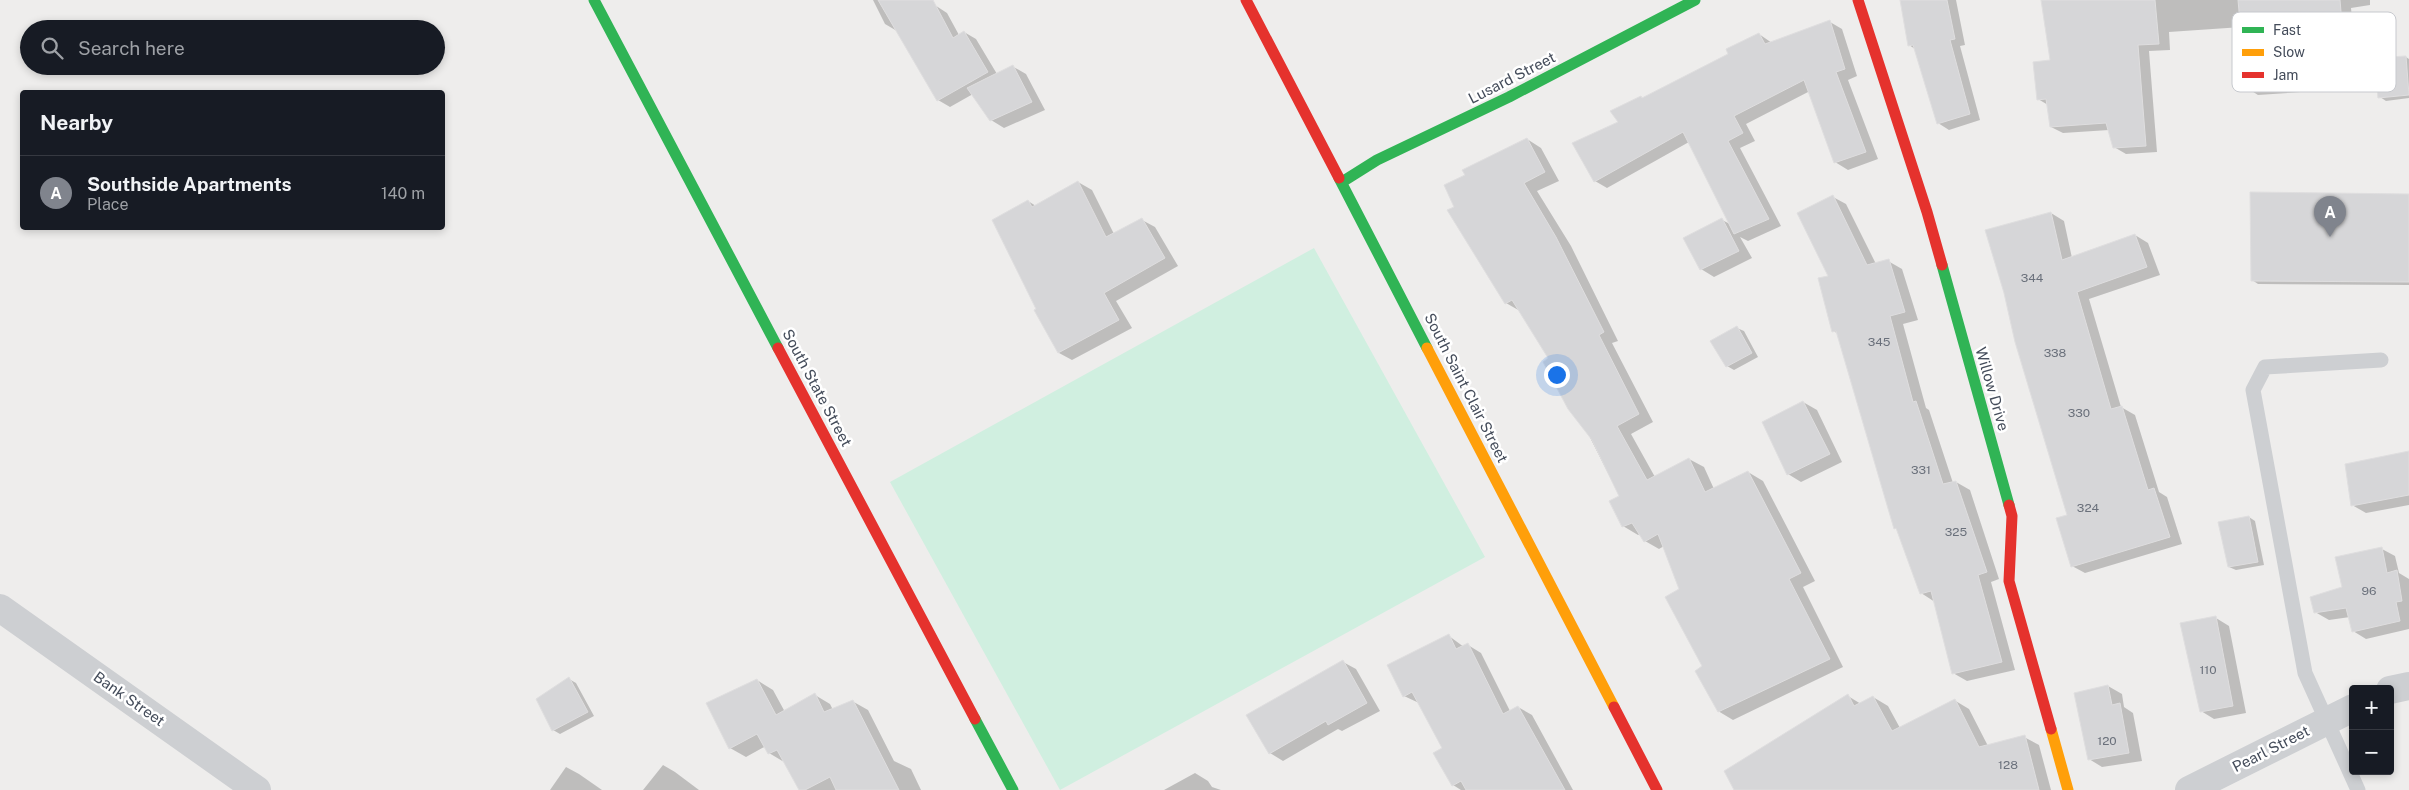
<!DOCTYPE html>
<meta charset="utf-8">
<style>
:root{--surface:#171b24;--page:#242831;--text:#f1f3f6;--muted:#9ea1a6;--line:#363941;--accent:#80848d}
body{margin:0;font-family:"Public Sans",sans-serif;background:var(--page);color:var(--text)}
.controls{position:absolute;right:15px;bottom:15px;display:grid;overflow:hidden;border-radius:5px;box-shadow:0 2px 8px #0003}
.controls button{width:45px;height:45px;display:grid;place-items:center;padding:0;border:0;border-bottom:1px solid var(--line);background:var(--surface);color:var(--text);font:25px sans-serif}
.you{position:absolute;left:1556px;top:374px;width:18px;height:18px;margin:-12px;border:4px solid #fff;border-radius:50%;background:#1a73e8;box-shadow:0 0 0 8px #1a73e833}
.badge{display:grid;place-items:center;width:32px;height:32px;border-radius:50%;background:var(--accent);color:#fff;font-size:16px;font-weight:700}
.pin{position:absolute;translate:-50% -41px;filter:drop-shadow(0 1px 2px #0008)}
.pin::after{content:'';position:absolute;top:26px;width:18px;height:15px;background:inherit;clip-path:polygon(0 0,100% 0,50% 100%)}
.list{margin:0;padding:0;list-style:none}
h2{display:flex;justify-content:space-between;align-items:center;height:65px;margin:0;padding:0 20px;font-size:21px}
h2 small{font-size:16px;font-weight:400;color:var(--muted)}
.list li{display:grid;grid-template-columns:32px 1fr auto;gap:15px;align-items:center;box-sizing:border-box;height:75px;padding:0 20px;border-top:1px solid var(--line)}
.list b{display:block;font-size:19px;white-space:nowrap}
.list p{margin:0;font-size:16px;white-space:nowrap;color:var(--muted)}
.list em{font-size:16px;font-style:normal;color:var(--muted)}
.icon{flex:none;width:28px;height:28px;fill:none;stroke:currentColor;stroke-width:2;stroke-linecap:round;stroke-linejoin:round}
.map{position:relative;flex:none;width:2409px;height:790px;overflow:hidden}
.search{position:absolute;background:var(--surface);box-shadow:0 2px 8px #0003;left:20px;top:20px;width:425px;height:55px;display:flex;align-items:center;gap:12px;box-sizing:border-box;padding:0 18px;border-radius:28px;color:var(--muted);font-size:19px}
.panel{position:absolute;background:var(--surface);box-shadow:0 2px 8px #0003;left:20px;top:90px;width:425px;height:140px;border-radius:5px}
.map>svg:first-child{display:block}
.green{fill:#d0efe0}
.shadow{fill:#0003}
.building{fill:#d6d6d8;stroke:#dfdedf}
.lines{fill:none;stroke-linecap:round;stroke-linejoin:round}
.lane{stroke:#cdcfd2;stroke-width:15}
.street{stroke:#cdcfd2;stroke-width:28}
.fast{stroke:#30b455;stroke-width:11}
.slow{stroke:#ff9f0a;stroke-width:11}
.jam{stroke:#e5322d;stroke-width:11}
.labels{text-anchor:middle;stroke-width:5;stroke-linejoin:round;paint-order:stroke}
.number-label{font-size:12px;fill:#6a707b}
.street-label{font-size:15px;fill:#444c5a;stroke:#fff}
.key{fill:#fff;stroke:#c7c9ce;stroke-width:1}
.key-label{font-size:14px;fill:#444c5a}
</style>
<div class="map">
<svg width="2409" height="790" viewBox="0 0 2409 790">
<rect width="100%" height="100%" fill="#eeedec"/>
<path class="green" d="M 1314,248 L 1485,557 L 1060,790 L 890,482 Z"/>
<path class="shadow" d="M 873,0 L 927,0 L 947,13 L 959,35 L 964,32 L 976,39 L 997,74 L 1012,66 L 1026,74 L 1045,110 L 1004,128 L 991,120 L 973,94 L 950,107 L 938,100 L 897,31 L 885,24 Z
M 1906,0 L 1956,0 L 1965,45 L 1960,46 L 1980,120 L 1949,130 L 1938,123 L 1915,49 L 1909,45 Z
M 2042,0 L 2370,0 L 2370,5 L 2351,8 L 2359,88 L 2258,95 L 2247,88 L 2242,27 L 2169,32 L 2170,50 L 2149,51 L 2157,152 L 2126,154 L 2114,147 L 2109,130 L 2063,133 L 2051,127 L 2048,105 L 2038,99 L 2051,61 Z
M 1830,22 L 1842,29 L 1857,76 L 1848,80 L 1878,159 L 1848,170 L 1835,162 L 1810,91 L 1746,124 L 1755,141 L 1740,148 L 1781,226 L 1748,241 L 1740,237 L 1752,258 L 1714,277 L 1701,269 L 1722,220 L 1730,224 L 1689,142 L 1607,188 L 1595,181 L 1620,123 L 1643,99 L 1730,54 L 1759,34 L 1772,43 Z
M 2406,57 L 2409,59 L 2409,98 L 2386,101 L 2380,97 Z
M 1527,139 L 1541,148 L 1559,181 L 1537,191 L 1571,246 L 1618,341 L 1612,343 L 1653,422 L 1631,434 L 1655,477 L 1689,459 L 1704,467 L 1714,489 L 1748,472 L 1763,481 L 1815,581 L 1803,587 L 1843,667 L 1733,720 L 1718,711 L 1681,590 L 1664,546 L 1659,549 L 1645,541 L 1640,534 L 1638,535 L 1623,526 L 1620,497 L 1550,358 L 1520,311 L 1506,303 L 1456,208 L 1467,176 Z
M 1078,182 L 1092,190 L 1114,234 L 1142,220 L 1155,227 L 1178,266 L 1116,301 L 1132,328 L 1072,360 L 1059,353 L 1038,310 L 1028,201 L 1036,206 Z
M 2409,195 L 2409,285 L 2258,284 L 2252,280 Z
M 1833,197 L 1846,204 L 1876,264 L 1888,261 L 1902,269 L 1918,320 L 1903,324 L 1926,408 L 1929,410 L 1953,483 L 1956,482 L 1970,490 L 1999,579 L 1991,582 L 2015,670 L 1967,681 L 1953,673 L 1935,602 L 1921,593 L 1898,530 L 1895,528 L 1839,334 L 1833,331 L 1830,276 Z
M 2051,213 L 2064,221 L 2072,258 L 2135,235 L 2148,243 L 2160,275 L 2089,299 L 2121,407 L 2135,415 L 2159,492 L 2167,497 L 2182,544 L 2085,573 L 2072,566 L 2069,516 L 1986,230 Z
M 1737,328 L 1744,331 L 1758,357 L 1734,370 L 1727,366 Z
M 1803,402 L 1817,410 L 1842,462 L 1801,482 L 1788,474 Z
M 2409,452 L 2409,505 L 2366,513 L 2352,505 Z
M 2249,517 L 2255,521 L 2264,565 L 2236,570 L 2229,567 Z
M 2382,549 L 2395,556 L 2399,573 L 2409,579 L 2409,629 L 2366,639 L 2353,631 L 2350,617 L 2329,620 L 2315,612 L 2343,588 Z
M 2216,618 L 2229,626 L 2246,713 L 2214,719 L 2201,711 Z
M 1449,636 L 1464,647 L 1468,645 L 1481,653 L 1510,711 L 1518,707 L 1532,715 L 1573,790 L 1461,790 L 1453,785 L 1443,749 L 1419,703 L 1404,696 Z
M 1343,662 L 1356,669 L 1380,711 L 1342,731 L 1338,729 L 1283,761 L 1270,753 Z
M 569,679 L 576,683 L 594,716 L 560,734 L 553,730 Z
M 757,680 L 773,690 L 785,712 L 815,695 L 830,704 L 833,710 L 852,701 L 868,710 L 894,761 L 911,769 L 921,790 L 800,790 L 784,762 L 769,753 L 766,746 L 746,757 L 730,748 Z
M 2108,686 L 2122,694 L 2124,707 L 2133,713 L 2142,761 L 2102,767 L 2089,759 Z
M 1848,696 L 1861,704 L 1873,697 L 1888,706 L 1900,728 L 1954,700 L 1969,709 L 1988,746 L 2024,737 L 2039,745 L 2051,790 L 1735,790 Z
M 663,765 L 675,772 L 699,790 L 643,790 Z
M 566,767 L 579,774 L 602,790 L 550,790 Z
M 1195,773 L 1208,781 L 1212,787 L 1221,790 L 1164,790 Z"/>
<path class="building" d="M 878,0 L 933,0 L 953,38 L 964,31 L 988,72 L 937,101 Z
M 1900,0 L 1947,0 L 1955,39 L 1950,40 L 1970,114 L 1937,124 L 1913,45 L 1908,46 Z
M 2041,0 L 2155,0 L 2159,44 L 2138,45 L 2146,146 L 2113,148 L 2106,123 L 2050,127 L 2046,99 L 2037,100 L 2033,62 L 2050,60 Z
M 2238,0 L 2340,0 L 2347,82 L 2246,89 Z
M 1830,20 L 1845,69 L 1836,72 L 1866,152 L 1834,163 L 1804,80 L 1734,116 L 1743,133 L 1728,141 L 1769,219 L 1734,234 L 1683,132 L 1594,182 L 1572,143 L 1618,122 L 1610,111 L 1641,96 L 1642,98 L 1728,54 L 1726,49 L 1759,33 L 1765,44 Z
M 2406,56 L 2409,95 L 2378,98 L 2374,58 Z
M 1013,65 L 1032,102 L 990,121 L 967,88 Z
M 1527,138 L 1545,172 L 1524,183 L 1556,237 L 1604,332 L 1599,335 L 1639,414 L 1617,426 L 1647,480 L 1689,458 L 1705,492 L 1748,471 L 1801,573 L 1789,579 L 1830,659 L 1718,712 L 1695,671 L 1702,666 L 1665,597 L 1679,589 L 1658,534 L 1644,542 L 1632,523 L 1622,527 L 1609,501 L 1619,496 L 1592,440 L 1568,409 L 1543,362 L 1548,358 L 1512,300 L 1505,304 L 1447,210 L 1454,207 L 1444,185 L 1465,175 L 1462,170 Z
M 1078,181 L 1106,237 L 1142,218 L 1165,258 L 1104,293 L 1119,320 L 1058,353 L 1034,310 L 1036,309 L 992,220 L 1028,200 L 1032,207 Z
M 2250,192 L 2409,194 L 2409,282 L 2251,281 Z
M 1833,195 L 1867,265 L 1889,259 L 1905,312 L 1890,316 L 1913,402 L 1916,401 L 1943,484 L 1956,481 L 1987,572 L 1978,575 L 2002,662 L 1952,674 L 1931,591 L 1920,594 L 1896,528 L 1894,529 L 1836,331 L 1832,332 L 1818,278 L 1828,276 L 1797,213 Z
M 2051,212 L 2062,260 L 2135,234 L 2147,267 L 2077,292 L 2111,409 L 2122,406 L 2148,490 L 2154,488 L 2170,537 L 2071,567 L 2056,518 L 2067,515 L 2015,342 L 2004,293 L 1985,230 Z
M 1722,218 L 1739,251 L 1700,270 L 1683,238 Z
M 1737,326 L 1752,353 L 1726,367 L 1710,341 Z
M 1803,401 L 1830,454 L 1787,475 L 1762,422 Z
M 2409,451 L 2409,495 L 2351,506 L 2345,464 Z
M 2249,516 L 2258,562 L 2228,567 L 2218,522 Z
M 2382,547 L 2387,573 L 2397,570 L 2402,601 L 2396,602 L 2400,621 L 2352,632 L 2346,608 L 2314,613 L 2310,597 L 2342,587 L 2335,557 Z
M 2216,616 L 2233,706 L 2200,712 L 2180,623 Z
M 1449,634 L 1456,649 L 1468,643 L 1503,714 L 1518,706 L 1565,790 L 1466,790 L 1461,781 L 1452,786 L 1433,753 L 1442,748 L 1412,692 L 1403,697 L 1387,665 Z
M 1343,660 L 1367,703 L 1328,725 L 1326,721 L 1269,754 L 1246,715 Z
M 569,677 L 588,712 L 552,731 L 536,699 Z
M 757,679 L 776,715 L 815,693 L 824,712 L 853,700 L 899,790 L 836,790 L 830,777 L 805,790 L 799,790 L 777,750 L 768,754 L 757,734 L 729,749 L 706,703 Z
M 2108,685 L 2112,705 L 2120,703 L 2129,753 L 2088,760 L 2074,693 Z
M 1848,694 L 1854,706 L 1873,696 L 1892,731 L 1955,699 L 1979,747 L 2025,735 L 2039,790 L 1734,790 L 1724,771 Z"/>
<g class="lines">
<path class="lane" d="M 2358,790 L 2305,673 L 2253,390 L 2265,367 L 2381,360"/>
<path class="street" d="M 0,608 L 257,790
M 2390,690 L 2409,686
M 2189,790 L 2353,708"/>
<path class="fast" d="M 594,0 L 778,348
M 1339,178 L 1427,348
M 1342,182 L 1377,160 L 1509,97 L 1695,0
M 1942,265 L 2009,505
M 975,719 L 1013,790"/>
<path class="slow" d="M 1427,348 L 1614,707
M 2051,729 L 2068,790"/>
<path class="jam" d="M 1246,0 L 1339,178
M 1858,0 L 1927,212 L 1942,265
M 778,348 L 975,719
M 2009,505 L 2012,516 L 2009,581 L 2051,729
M 1614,707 L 1657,790"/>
</g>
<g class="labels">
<g class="number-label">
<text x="2032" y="282">344</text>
<text x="1879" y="346">345</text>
<text x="2055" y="357">338</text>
<text x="2079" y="417">330</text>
<text x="1921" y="474">331</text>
<text x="2088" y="512">324</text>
<text x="1956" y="536">325</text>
<text x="2369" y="595">96</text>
<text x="2208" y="674">110</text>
<text x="2107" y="745">120</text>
<text x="2008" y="769">128</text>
</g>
<g class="street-label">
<text transform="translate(1512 78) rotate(-27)" y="5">Lusard Street</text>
<text transform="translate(817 388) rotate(62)" y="5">South State Street</text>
<text transform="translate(1466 388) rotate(63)" y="5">South Saint Clair Street</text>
<text transform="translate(1992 389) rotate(74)" y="5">Willow Drive</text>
<text transform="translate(129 699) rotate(35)" y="5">Bank Street</text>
<text transform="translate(2271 749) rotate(-27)" y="5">Pearl Street</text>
</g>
</g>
<rect x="2232" y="12" width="164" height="80" rx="8" class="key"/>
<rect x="2242" y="27" width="22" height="6" fill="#30b455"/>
<rect x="2242" y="49" width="22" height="7" fill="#ff9f0a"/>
<rect x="2242" y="72" width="22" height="6" fill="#e5322d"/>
<g class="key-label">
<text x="2273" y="35">Fast</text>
<text x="2273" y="57">Slow</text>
<text x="2273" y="80">Jam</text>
</g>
</svg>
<div class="controls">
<button>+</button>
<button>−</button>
</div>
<div class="you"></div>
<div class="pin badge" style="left:2330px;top:237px">A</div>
<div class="search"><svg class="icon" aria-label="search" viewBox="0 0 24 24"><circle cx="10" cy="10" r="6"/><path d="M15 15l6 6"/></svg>Search here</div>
<section class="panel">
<h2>Nearby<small></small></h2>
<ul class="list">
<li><span class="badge">A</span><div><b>Southside Apartments</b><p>Place</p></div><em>140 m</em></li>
</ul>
</section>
</div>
